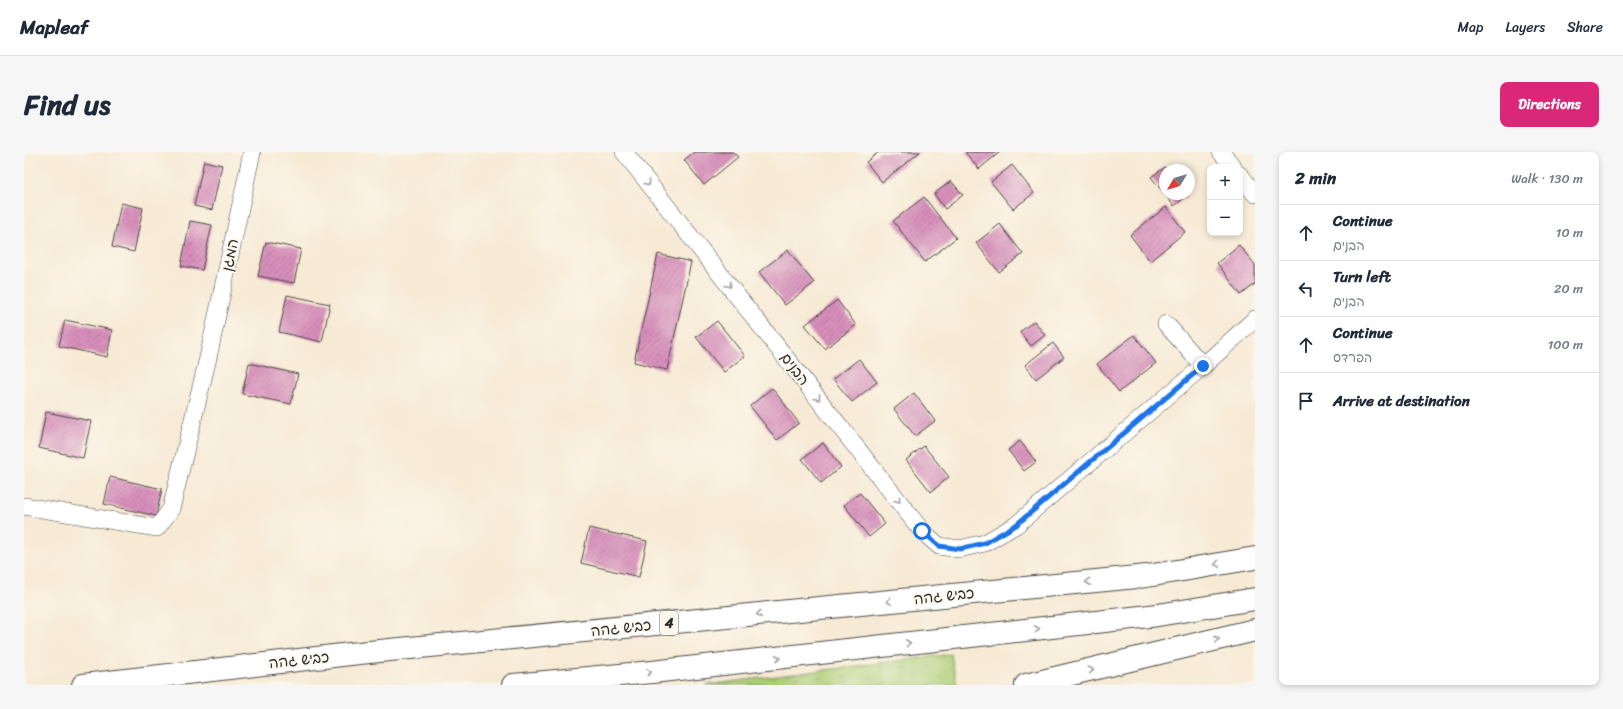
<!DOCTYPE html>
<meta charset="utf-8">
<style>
:root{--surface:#fff;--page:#f6f6f7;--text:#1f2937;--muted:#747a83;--line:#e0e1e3;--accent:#db2777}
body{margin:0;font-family:Sriracha,"Playpen Sans Hebrew",sans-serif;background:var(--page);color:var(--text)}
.controls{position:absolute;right:12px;top:12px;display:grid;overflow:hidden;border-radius:8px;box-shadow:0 2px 6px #0003}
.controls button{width:36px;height:36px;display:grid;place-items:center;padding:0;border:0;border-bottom:1px solid var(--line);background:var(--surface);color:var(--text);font:20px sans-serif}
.compass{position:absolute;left:1135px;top:12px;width:36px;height:36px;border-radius:50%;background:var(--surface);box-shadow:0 2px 6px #0003;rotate:232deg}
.stop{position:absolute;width:12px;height:12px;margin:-9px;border:3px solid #1a73e8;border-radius:50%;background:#fff}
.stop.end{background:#1a73e8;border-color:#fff;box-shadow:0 1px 4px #0008}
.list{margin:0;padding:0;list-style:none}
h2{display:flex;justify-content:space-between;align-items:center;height:52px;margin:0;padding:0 16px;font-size:17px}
h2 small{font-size:13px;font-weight:400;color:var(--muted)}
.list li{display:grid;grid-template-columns:26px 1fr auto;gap:12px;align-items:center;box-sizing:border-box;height:56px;padding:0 16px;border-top:1px solid var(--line)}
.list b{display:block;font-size:15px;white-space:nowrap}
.list p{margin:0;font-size:13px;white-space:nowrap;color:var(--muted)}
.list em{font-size:13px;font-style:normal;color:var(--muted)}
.icon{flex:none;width:22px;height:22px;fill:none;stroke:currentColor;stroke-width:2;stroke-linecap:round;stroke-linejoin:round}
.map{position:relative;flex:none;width:1231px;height:533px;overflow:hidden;border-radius:8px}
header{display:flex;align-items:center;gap:24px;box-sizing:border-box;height:56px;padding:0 20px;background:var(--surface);border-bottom:1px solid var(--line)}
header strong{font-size:19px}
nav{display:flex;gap:22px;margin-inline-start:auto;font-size:14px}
.intro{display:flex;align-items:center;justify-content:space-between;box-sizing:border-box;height:96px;padding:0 24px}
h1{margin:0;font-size:28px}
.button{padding:10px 18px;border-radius:8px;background:var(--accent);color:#fff;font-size:14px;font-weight:700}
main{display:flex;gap:24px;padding:0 24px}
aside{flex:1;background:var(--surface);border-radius:8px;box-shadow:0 2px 6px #0003}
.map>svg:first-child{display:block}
.grass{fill:url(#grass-tufts);stroke:#6c7c50}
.building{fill:url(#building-hatch)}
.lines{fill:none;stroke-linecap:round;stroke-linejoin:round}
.minor-casing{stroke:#4a4844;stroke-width:18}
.trunk-casing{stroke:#4a4844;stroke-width:24}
.motorway-casing{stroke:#4a4844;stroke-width:24}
.minor{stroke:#fff;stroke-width:17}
.trunk{stroke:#fff;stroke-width:22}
.motorway{stroke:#fff;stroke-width:22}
.oneway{stroke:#a0a0a0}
.route{stroke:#1a73e8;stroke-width:5}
.labels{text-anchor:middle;stroke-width:3.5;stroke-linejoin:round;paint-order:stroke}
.shield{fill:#fbf7ec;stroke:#696865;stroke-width:1}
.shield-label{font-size:14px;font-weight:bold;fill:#2b2b2b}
.street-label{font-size:15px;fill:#2b2b2b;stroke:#fbf7ec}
</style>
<header>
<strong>Mapleaf</strong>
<nav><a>Map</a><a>Layers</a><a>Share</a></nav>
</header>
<div class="intro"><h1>Find us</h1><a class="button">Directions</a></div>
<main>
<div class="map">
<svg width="1231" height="533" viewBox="0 0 1231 533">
<defs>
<pattern id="grass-tufts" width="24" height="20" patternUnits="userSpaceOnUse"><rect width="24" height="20" fill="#accd76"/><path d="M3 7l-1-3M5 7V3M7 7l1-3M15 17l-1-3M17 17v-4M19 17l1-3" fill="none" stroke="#94b066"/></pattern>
<pattern id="building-hatch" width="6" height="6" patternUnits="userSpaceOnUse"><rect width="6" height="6" fill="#d88fbb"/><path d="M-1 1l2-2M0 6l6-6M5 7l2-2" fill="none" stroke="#af7598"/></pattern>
</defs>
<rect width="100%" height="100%" fill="#fbf7ec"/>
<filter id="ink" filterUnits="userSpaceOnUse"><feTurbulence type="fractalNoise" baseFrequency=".025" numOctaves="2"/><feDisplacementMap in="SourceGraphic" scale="8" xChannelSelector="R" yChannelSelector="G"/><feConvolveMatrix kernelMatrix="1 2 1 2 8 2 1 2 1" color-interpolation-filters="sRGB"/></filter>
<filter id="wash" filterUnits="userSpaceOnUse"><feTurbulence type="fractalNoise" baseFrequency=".012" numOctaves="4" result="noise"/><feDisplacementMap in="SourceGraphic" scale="16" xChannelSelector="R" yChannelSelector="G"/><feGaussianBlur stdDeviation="0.9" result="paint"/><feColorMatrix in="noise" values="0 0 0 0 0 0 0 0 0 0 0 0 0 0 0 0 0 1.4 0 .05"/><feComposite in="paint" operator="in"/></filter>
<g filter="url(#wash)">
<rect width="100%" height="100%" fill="#f7ead5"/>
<path class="grass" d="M 927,502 L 933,533 L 681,533 Z"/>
<g id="blocks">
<path class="building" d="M 670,0 L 709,0 L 714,5 L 680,33 L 660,8 Z
M 855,0 L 896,0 L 858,30 L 842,10 Z
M 941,0 L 976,0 L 955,17 Z
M 180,9 L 198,13 L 188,58 L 170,54 Z
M 988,13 L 1010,41 L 989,57 L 967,30 Z
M 1141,15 L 1143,18 L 1141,18 L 1141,42 L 1162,42 L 1163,44 L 1150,54 L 1127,25 Z
M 927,29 L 939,43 L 921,57 L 910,42 Z
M 900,45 L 932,86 L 901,110 L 869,69 Z
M 97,51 L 119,56 L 110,100 L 88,95 Z
M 1142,55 L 1161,80 L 1126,109 L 1106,83 Z
M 166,69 L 188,73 L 178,118 L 157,114 Z
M 976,72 L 999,102 L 975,120 L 952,91 Z
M 242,90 L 277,97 L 270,131 L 234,124 Z
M 1215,93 L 1231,113 L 1231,132 L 1217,143 L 1193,111 Z
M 764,98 L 790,131 L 761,153 L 735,120 Z
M 634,102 L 667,110 L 643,218 L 610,210 Z
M 263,143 L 306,152 L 298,190 L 255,180 Z
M 813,148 L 832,173 L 801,197 L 781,173 Z
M 41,168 L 88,178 L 83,205 L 35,194 Z
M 693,169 L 721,204 L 700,220 L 672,185 Z
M 1010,169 L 1021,183 L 1007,194 L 996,180 Z
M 1110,183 L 1132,211 L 1095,240 L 1073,212 Z
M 1029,191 L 1040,205 L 1012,227 L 1001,213 Z
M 835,207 L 853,230 L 828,250 L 809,227 Z
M 225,211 L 274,222 L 267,252 L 218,242 Z
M 748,236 L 775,271 L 753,288 L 726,254 Z
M 890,241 L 911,269 L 891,284 L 870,257 Z
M 22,260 L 67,269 L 59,306 L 15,296 Z
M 996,289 L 1012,310 L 1000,319 L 984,298 Z
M 799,291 L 817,315 L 797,331 L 778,307 Z
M 900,294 L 925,325 L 907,340 L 882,308 Z
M 86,325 L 138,337 L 132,364 L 80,352 Z
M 836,341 L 861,372 L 845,385 L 820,353 Z
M 565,376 L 623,389 L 615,425 L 557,411 Z"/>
</g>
</g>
<g filter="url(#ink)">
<use href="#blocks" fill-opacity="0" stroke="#4a4844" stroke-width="1"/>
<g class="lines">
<defs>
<path id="minor" d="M 600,0 L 898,379 L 915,394 L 935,397 L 961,391 L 992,373 L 1179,214 L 1231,167
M 1197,0 L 1209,15
M 1216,23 L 1231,42
M 1142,172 L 1179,214
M 0,354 L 133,376 L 147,357 L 184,206 L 228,0"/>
<path id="trunk" d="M 59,533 L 335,501 L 1123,424 L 1231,406
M 489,533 L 628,520 L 1134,463 L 1231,447"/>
<path id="motorway" d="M 1002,533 L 1231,478"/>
</defs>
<use href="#minor" class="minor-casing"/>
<use href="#trunk" class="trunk-casing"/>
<use href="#motorway" class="motorway-casing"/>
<use href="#minor" class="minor"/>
<use href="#trunk" class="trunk"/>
<use href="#motorway" class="motorway"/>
</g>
<defs><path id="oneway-chevron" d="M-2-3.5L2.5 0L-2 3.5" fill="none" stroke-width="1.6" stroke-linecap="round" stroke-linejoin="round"/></defs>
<g class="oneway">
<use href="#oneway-chevron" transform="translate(624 31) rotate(52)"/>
<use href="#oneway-chevron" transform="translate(705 133) rotate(52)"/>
<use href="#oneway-chevron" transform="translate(794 246) rotate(52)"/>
<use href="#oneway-chevron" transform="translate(874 348) rotate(52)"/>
<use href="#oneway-chevron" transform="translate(1193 412) rotate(170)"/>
<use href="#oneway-chevron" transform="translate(1064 430) rotate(174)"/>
<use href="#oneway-chevron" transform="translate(865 449) rotate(175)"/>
<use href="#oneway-chevron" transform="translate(735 462) rotate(174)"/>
<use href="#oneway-chevron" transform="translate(1013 477) rotate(-7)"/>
<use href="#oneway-chevron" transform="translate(1193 487) rotate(-14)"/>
<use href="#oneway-chevron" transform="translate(884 491) rotate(-7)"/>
<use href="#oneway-chevron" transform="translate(754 506) rotate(-6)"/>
<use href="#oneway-chevron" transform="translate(1067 518) rotate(-13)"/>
<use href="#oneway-chevron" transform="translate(625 520) rotate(-6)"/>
</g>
</g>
<g class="lines" filter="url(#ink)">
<path class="route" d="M 898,379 L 915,394 L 936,397 L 961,391 L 992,373 L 1179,214"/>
</g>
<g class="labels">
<rect class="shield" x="636" y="459" width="18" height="24" rx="3"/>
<g class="shield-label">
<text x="645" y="476">4</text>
</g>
<g class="street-label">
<text transform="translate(206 103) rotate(-78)" y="5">המגן</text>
<text transform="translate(771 217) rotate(52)" y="5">הבנים</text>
<text transform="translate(920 444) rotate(-6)" y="5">כביש גהה</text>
<text transform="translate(597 476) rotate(-6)" y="5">כביש גהה</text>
<text transform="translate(275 508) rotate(-6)" y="5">כביש גהה</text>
</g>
</g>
</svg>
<div class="controls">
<button>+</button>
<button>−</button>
</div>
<svg class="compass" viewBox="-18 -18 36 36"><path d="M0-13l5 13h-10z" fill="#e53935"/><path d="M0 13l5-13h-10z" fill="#747a83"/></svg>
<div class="stop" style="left:898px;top:379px"></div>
<div class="stop end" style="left:1179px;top:214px"></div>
</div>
<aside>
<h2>2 min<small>Walk · 130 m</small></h2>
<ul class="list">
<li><svg class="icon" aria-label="ahead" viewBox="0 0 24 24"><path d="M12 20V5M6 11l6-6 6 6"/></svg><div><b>Continue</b><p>הבנים</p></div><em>10 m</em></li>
<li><svg class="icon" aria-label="left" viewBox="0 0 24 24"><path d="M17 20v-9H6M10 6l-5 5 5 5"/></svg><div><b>Turn left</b><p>הבנים</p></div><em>20 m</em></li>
<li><svg class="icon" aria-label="ahead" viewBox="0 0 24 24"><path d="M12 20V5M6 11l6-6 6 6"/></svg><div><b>Continue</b><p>הפרדס</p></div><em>100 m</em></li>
<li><svg class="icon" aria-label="arrive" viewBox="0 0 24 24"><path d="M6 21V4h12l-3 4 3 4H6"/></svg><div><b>Arrive at destination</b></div></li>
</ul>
</aside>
</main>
